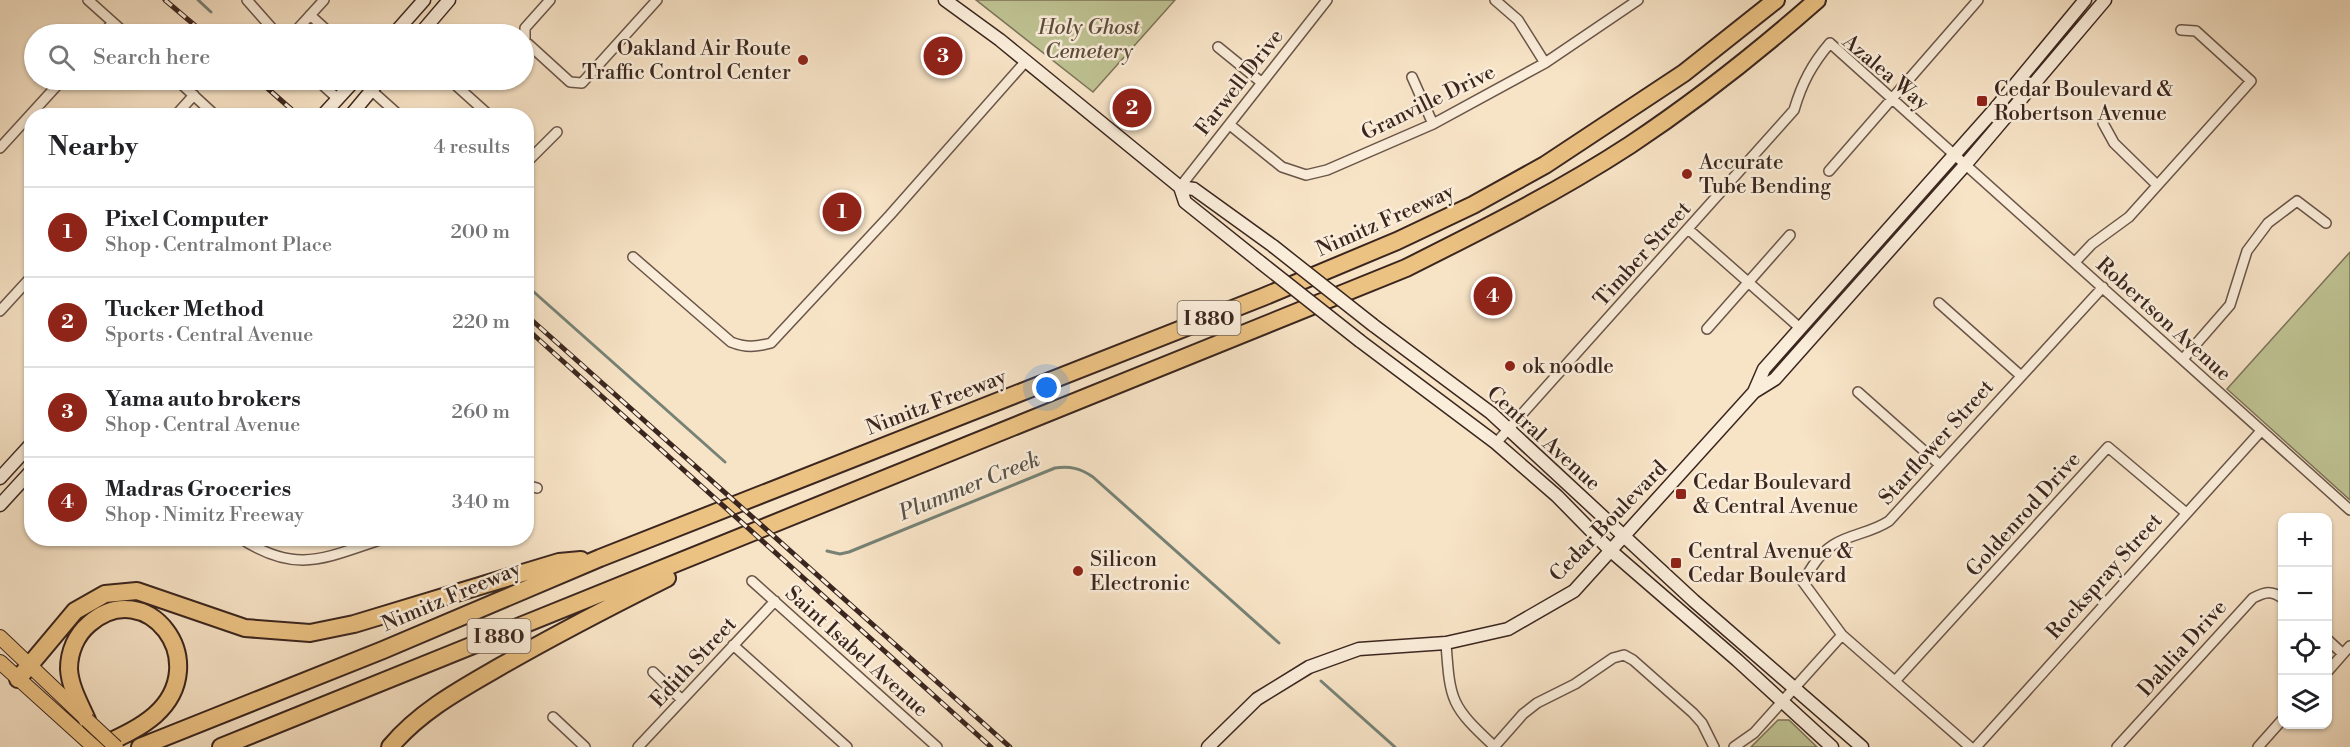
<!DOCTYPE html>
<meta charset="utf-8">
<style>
:root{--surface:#fff;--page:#f2f2f2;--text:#202124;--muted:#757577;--line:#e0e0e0;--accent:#8f2418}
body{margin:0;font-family:"Libre Bodoni",serif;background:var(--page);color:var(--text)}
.controls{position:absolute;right:18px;bottom:18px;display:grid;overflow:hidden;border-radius:12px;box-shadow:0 2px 4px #0004}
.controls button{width:54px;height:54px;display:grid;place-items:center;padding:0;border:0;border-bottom:2px solid var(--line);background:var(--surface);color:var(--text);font:30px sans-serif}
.you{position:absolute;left:1047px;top:388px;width:21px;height:21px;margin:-15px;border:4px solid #fff;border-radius:50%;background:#1a73e8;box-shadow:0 0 0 9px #1a73e833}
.badge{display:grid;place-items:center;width:39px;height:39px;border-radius:50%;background:var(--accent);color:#fff;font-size:20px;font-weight:700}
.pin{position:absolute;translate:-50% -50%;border:3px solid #fff;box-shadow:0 2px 6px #0006}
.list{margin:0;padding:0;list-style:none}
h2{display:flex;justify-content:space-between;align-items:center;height:78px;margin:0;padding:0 24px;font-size:26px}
h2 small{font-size:20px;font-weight:400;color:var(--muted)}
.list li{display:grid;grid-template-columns:39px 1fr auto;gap:18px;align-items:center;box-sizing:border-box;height:90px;padding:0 24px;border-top:2px solid var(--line)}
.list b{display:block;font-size:22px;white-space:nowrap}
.list p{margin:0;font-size:20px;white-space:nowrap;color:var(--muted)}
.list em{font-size:20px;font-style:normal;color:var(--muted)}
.icon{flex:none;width:33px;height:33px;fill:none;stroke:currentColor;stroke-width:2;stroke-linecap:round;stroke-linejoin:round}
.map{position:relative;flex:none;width:2350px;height:747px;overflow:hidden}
.search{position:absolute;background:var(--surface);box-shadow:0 2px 4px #0004;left:24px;top:24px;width:510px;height:66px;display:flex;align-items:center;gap:15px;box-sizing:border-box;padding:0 21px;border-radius:33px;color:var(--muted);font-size:22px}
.panel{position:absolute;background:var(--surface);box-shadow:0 2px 4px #0004;left:24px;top:108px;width:510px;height:438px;border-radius:24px}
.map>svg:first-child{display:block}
.green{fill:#bfc393;stroke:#7d7459;stroke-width:1.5}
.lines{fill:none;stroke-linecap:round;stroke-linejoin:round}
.stream{stroke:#768275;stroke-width:3}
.minor-casing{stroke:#6a5549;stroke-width:12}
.secondary-casing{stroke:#3b261f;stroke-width:15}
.primary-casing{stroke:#3b261f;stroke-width:16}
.motorway-casing{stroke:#3b261f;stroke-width:20}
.minor{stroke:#faedda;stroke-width:9}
.secondary{stroke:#faedda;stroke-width:12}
.primary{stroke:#ecc283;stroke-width:14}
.motorway{stroke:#ecc283;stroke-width:16}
.rail-casing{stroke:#3b261f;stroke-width:5}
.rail{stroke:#faedda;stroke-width:3;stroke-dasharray:9;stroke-linecap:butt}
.secondary-bridge-casing{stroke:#3b261f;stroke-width:15;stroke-linecap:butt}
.primary-bridge-casing{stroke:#3b261f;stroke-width:16;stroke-linecap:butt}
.secondary-bridge{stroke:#faedda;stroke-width:12}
.primary-bridge{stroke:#ecc283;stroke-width:14}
.poi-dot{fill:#8f2418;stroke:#faedda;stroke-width:2}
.labels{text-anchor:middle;stroke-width:5;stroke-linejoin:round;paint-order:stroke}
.shield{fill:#faedda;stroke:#746257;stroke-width:1.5}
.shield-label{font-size:20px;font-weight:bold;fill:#3b261f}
.park-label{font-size:21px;font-style:italic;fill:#5c4d3c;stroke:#faedda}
.poi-label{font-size:21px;fill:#3b261f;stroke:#faedda;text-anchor:start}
.street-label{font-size:21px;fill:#3b261f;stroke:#faedda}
.water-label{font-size:22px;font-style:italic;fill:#59544a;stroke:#faedda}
</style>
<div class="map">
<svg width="2350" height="747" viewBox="0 0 2350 747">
<rect width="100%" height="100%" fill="#f7e3c6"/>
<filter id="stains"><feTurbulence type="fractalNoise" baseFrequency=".00333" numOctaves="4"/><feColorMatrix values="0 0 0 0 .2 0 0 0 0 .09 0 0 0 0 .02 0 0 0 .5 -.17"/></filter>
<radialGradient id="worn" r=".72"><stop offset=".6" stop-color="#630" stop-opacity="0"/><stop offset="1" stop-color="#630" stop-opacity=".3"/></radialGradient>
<path class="green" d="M 976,0 L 1175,0 L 1093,92 Z
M 2350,252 L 2350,500 L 2227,389 Z
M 1778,720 L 1789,720 L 1817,747 L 1751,747 Z"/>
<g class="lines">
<path class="stream" d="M 198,0 L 211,12
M 526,285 L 725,462
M 827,551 L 840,554 L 849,552 L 1055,468 C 1070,466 1080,468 1093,477 L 1279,643
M 1321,681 L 1395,747"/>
<defs>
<path id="minor" d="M 88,0 L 126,34
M 247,0 L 277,34
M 550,0 L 525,28 L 525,41 L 570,82 L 582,83 L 657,0
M 1495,0 L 1518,20 L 1545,63
M 310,15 L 331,34
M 102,34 L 113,23
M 293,34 L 324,0
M 1218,47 L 1261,82
M 1412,77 L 1433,124
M 177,80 L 216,116
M 317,80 L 338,99
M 450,80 L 490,116
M 371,90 L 400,116
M 175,116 L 194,95
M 2103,123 L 2114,143 L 2157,185
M 1230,125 L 1282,167 L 1306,175 L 1327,170 L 1433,124 L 1545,63 L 1638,0
M 0,148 L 62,80
M 526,163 L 557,132
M 1829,171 L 1978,0
M 1180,187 L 1327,0
M 1688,229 L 1800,328
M 633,257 L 731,342 C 746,348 756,347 771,343 L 890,215 L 1026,61
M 2075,262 L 2092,244 L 2129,217 L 2251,81 L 2196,31 L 2181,30
M 1939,303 L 2020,375
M 0,311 L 32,276
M 1707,329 L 1790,235
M 2183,359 L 2230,305 L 2247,251 L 2268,223 L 2297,201 L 2326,223
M 1858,392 L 1940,465
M 1496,443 L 1794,110 C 1802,83 1812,64 1830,43 L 2350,510
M 526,485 L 537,488
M 240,538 C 298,576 326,557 386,538
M 752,581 L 937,747
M 2328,640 L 2343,654
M 1446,643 C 1450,702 1451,706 1495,747
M 733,645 L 847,747
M 2328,671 L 2350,646
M 653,672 L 682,700
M 1896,680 L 2108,447 L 2185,512
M 553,717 L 585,747
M 638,747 L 775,601
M 1494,747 L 1523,714 L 1537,703 L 1575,684 L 1613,658 L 1624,655 L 1633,660 L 1693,713 L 1702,723 L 1714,747
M 1734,747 L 1754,733 L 1842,635
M 1970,747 L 1842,635 L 1803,582 C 1811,568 1819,554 1833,545 C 1850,534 1871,533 1889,521 L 2103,287
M 1976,747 L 2261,431
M 2117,747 L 2253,598 C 2265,592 2271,590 2282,598
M 2258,747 L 2282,720"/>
<path id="secondary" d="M 945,0 L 1000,40 L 1180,187 L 1194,189 L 1273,246
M 394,34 L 424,0
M 420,34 L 449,0
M 322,116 L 355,80
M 350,116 L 380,80
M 1180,187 L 1185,202 L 1260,262
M 1373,325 L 1491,413 L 1694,601 L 1862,747
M 1360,341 L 1496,443 L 1557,496 L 1611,551 L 1737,660 L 1832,747
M 1754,392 L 1764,369 L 1994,110 L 2085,0
M 0,478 L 32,443
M 0,505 L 32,470
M 1208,747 L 1257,699 L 1309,667 L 1359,649 L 1446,643 L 1508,629 L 1574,591 L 1754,392 L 1775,379 L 1966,164 L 2105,0"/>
<path id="primary" d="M 0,637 L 83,716
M 0,662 L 94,747"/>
<path id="motorway" d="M 18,679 L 75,611 L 105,594 L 137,591 L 245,628 L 310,633 L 354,624 L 559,562 L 581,560
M 87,720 C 80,704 70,687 69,669 C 69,652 76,635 89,624 C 146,574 215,661 155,715 C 139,729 118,738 99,747
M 140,747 L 383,650 L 600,558 L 1263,297 L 1397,241 L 1473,205 L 1545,165 L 1684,73 L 1776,0
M 221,747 L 1406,268 C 1482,230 1558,192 1630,145 C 1696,101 1758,52 1817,0
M 390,747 C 420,711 461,689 501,666 C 555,635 611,606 667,578"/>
</defs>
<use href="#minor" class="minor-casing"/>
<use href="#secondary" class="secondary-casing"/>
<use href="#primary" class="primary-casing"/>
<use href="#motorway" class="motorway-casing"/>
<use href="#minor" class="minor"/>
<use href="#secondary" class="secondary"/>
<use href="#primary" class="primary"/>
<use href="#motorway" class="motorway"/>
<defs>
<path id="rail" d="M 165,0 L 205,34
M 258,80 L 299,116
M 526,315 L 1010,747
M 526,328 L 991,747"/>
</defs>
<use href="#rail" class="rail-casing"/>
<use href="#rail" class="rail"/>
<defs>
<path id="secondary-bridge" d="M 1273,246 L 1373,325
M 1260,262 L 1360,341"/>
<path id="primary-bridge" d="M 87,720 L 116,747"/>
</defs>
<use href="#secondary-bridge" class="secondary-bridge-casing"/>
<use href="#primary-bridge" class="primary-bridge-casing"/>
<use href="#secondary-bridge" class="secondary-bridge"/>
<use href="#primary-bridge" class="primary-bridge"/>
</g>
<g class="poi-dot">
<circle cx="803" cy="60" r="6"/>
<rect x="1976" y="95" width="12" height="12" rx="3"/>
<circle cx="1687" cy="174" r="6"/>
<circle cx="1510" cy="366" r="6"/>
<rect x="1675" y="488" width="12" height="12" rx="3"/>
<rect x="1670" y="557" width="12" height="12" rx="3"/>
<circle cx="1078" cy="571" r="6"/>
</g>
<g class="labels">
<g class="shield">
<rect x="1177.5" y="301" width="63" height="34" rx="4.5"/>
<rect x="467.5" y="619" width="63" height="34" rx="4.5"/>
</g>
<g class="shield-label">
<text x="1209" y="325">I 880</text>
<text x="499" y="643">I 880</text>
</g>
<g class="park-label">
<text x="1089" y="34">Holy Ghost<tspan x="1089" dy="24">Cemetery</tspan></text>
</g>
<g class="poi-label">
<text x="791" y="55" text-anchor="end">Oakland Air Route<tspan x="791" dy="24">Traffic Control Center</tspan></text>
<text x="1994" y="96">Cedar Boulevard &amp;<tspan x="1994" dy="24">Robertson Avenue</tspan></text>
<text x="1699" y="169">Accurate<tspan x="1699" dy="24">Tube Bending</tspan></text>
<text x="1522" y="373">ok noodle</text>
<text x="1693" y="489">Cedar Boulevard<tspan x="1693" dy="24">&amp; Central Avenue</tspan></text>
<text x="1688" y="558">Central Avenue &amp;<tspan x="1688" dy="24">Cedar Boulevard</tspan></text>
<text x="1090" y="566">Silicon<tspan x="1090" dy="24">Electronic</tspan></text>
</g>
<g class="street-label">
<text transform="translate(1886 72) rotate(40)" y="7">Azalea Way</text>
<text transform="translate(1239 82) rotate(-52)" y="7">Farwell Drive</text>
<text transform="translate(1428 102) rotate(-26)" y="7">Granville Drive</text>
<text transform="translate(1385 220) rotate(-24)" y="7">Nimitz Freeway</text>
<text transform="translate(1642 254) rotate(-48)" y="7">Timber Street</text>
<text transform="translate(2164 319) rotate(42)" y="7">Robertson Avenue</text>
<text transform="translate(936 402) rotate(-21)" y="7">Nimitz Freeway</text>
<text transform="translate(1544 438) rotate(42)" y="7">Central Avenue</text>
<text transform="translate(1936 442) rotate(-48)" y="7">Starflower Street</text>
<text transform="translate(2023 514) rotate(-48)" y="7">Goldenrod Drive</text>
<text transform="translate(1608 521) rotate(-46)" y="7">Cedar Boulevard</text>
<text transform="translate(2104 576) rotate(-48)" y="7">Rockspray Street</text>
<text transform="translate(451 596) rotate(-23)" y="7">Nimitz Freeway</text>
<text transform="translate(2182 648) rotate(-48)" y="7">Dahlia Drive</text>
<text transform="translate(857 651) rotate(42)" y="7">Saint Isabel Avenue</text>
<text transform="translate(693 662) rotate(-47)" y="7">Edith Street</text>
</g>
<g class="water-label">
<text transform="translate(969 485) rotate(-22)" y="8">Plummer Creek</text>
</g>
</g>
<rect width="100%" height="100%" filter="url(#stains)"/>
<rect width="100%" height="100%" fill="url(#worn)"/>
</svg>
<div class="controls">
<button>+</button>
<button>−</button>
<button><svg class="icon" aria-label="locate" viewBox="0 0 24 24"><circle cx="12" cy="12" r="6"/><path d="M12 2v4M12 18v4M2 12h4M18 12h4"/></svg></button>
<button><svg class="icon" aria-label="layers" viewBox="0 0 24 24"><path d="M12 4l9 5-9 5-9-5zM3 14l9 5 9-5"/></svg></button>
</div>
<div class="you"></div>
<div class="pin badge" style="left:842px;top:212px">1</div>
<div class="pin badge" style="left:1132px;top:108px">2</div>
<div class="pin badge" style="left:943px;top:56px">3</div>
<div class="pin badge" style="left:1493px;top:296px">4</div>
<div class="search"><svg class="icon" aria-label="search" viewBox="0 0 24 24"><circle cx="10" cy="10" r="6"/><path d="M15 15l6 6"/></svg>Search here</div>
<section class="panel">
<h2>Nearby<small>4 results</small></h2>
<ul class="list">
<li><span class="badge">1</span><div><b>Pixel Computer</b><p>Shop · Centralmont Place</p></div><em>200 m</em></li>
<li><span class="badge">2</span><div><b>Tucker Method</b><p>Sports · Central Avenue</p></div><em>220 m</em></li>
<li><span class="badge">3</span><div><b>Yama auto brokers</b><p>Shop · Central Avenue</p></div><em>260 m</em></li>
<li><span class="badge">4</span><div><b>Madras Groceries</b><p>Shop · Nimitz Freeway</p></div><em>340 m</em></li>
</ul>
</section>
</div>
